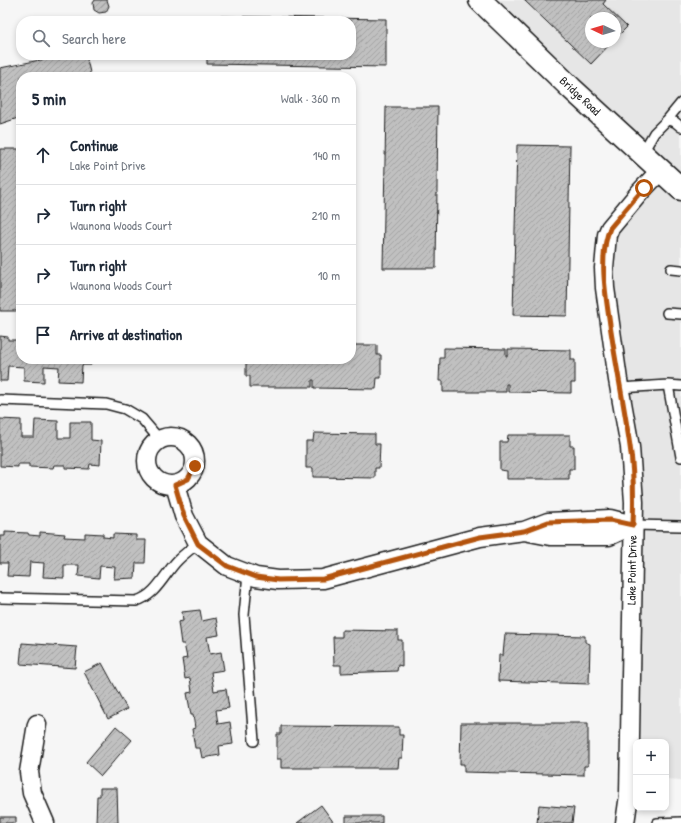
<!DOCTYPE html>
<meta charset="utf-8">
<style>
:root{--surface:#fff;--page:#f2f2f3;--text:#1f2937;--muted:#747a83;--line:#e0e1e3}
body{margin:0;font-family:"Patrick Hand",sans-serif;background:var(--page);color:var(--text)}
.controls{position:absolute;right:12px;bottom:12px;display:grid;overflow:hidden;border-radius:8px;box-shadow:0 2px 6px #0003}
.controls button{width:36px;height:36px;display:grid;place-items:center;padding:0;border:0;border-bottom:1px solid var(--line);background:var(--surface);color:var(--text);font:20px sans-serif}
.compass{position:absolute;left:585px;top:12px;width:36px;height:36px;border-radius:50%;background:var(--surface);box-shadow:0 2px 6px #0003;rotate:274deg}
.stop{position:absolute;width:12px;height:12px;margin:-9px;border:3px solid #b45309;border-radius:50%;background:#fff}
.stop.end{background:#b45309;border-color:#fff;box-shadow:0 1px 4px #0008}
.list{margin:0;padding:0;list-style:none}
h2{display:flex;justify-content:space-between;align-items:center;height:52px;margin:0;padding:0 16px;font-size:17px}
h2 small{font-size:13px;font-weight:400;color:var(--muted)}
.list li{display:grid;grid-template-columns:26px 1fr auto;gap:12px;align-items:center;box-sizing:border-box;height:60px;padding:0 16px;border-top:1px solid var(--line)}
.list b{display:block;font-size:15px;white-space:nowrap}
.list p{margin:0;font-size:13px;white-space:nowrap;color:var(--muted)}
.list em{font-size:13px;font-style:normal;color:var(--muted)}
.icon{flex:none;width:22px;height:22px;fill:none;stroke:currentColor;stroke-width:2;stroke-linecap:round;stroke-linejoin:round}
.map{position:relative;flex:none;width:681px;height:823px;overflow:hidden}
.search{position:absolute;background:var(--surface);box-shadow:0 2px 6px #0003;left:16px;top:16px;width:340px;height:44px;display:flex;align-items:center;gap:10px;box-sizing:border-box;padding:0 14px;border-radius:16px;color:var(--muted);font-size:15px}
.panel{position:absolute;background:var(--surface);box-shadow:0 2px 6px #0003;left:16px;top:72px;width:340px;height:292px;border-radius:16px}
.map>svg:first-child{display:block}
.built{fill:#e6e6e6;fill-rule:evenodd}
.building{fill:url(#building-hatch);stroke:#1c1c1c}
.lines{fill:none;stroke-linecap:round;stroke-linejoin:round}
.service-casing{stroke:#1c1c1c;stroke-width:12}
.minor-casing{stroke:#1c1c1c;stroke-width:21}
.tertiary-casing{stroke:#1c1c1c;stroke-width:25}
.service{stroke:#fff;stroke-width:9}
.minor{stroke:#fff;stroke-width:18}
.tertiary{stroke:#fff;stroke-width:22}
.route{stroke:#b45309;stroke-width:5}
.labels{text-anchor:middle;stroke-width:4;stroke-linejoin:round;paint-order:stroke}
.street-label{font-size:12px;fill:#1c1c1c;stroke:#fff}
</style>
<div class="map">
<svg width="681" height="823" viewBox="0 0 681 823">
<defs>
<pattern id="building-hatch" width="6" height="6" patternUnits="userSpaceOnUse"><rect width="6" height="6" fill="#c0c0c0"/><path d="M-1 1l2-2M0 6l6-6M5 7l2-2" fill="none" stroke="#a4a4a4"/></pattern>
</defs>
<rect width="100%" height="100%" fill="#f6f6f6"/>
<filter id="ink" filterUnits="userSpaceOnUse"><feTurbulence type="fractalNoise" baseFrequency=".025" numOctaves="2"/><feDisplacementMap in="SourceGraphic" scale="8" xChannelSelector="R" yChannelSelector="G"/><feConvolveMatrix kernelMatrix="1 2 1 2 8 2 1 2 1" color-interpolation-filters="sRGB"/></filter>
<g filter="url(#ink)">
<path class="built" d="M 480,0 L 681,0 L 681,780 L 666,779 L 666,742 L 636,742 L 633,525 L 607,235 L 660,171 ZM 591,18 L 615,18 L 615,42 L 591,42 Z"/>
<path class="building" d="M 95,0 L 107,0 L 109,6 L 106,12 L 99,13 L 94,10 L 93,3 Z
M 524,0 L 606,0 L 603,4 L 627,27 L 615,39 L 615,18 L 591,18 L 591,42 L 612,42 L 591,64 Z
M 208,16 L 386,19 L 386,67 L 207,64 L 207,55 L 351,55 L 351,21 L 208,21 Z
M 44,55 L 86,55 L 91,77 L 21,77 L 21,117 L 0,124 L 0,68 L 45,59 Z
M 386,107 L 438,107 L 436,268 L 383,268 Z
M 517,145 L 570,146 L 567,316 L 513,315 Z
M 0,149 L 21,149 L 21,311 L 0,311 Z
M 19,335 L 21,335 L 21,359 L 91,359 L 91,365 L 82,365 L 81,382 L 58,381 L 59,367 L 44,366 L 44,382 L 24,381 L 24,367 L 8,366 L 7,381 L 0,381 L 0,336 L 8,337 L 8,340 L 19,340 Z
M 351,345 L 377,345 L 377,355 L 381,355 L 381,378 L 377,378 L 376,389 L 314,388 L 314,380 L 312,380 L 312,387 L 250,387 L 250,376 L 246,376 L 246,359 L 351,359 Z
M 444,348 L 506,349 L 506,356 L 508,356 L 508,349 L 571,350 L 571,360 L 575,360 L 575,383 L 571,383 L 571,393 L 508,392 L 508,384 L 506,384 L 506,392 L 443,392 L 443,381 L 439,381 L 440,358 L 444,358 Z
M 0,419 L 21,420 L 21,437 L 34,437 L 35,420 L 58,421 L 58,438 L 70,438 L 70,422 L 91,422 L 91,440 L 101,441 L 100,465 L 90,464 L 89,469 L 65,468 L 65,465 L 54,465 L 53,468 L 29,467 L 29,464 L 18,464 L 18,467 L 0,466 Z
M 314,433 L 375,434 L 375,444 L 380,444 L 379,468 L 375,468 L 375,478 L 313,477 L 313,468 L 306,468 L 306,441 L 313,441 Z
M 508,435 L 570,435 L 570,446 L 574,446 L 574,469 L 569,469 L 569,479 L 507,479 L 507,471 L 500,470 L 500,442 L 507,442 Z
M 5,532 L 28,533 L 29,535 L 40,536 L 40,532 L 65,534 L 64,537 L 85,538 L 85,533 L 103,534 L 103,537 L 113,538 L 113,534 L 136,535 L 136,540 L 146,540 L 145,563 L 136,563 L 135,578 L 114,579 L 115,567 L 100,566 L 99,578 L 78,576 L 79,565 L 64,565 L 64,578 L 43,577 L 44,563 L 30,562 L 29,577 L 7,576 L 8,563 L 0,563 L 0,536 L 5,536 Z
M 200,610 L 202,621 L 216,618 L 219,635 L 207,637 L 210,654 L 221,652 L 224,670 L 211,672 L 214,691 L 226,689 L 229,708 L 216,710 L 218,724 L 230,722 L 233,744 L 219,746 L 220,755 L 202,758 L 200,748 L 195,748 L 192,729 L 195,728 L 193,715 L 191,715 L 187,693 L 192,692 L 190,678 L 185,679 L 182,659 L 187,658 L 184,644 L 181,644 L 178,622 L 183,621 L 182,612 Z
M 342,630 L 398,631 L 398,640 L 402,640 L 402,666 L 398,665 L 397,671 L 341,673 L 341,665 L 334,665 L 333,637 L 342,637 Z
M 505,634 L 585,636 L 585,642 L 590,644 L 589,684 L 498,681 L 499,655 L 503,655 Z
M 22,643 L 77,647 L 75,668 L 20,664 Z
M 102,663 L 127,709 L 108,719 L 84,672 Z
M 461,723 L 588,723 L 588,766 L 584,766 L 584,775 L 464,772 L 464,764 L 460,764 Z
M 116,726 L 132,740 L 101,776 L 86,762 Z
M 281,726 L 399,727 L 399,735 L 403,735 L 402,758 L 399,758 L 398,768 L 281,768 L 281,759 L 277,759 L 277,734 L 281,734 Z
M 100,788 L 117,788 L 118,823 L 96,823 L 97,796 L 100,796 Z
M 321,805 L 334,823 L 297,823 Z
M 539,805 L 574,808 L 572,823 L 537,823 Z
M 346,816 L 382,816 L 382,823 L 346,823 Z
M 0,817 L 16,817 L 16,823 L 0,823 Z"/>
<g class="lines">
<defs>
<path id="service" d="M 667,120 L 681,103
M 642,154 L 654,133 L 667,120 L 675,122 L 681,127
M 671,269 L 681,270
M 667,313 L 681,314
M 668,385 L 681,457
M 620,388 L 668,385 L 681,386
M 0,400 L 106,404 L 125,409 L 142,419 L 160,440
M 633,525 L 681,526
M 248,574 L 244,615 L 254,741
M 0,598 L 136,601 C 157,595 164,574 178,560 C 184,554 191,549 198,543
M 657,823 L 681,822"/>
<path id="minor" d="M147 461a24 24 0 1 1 48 0a24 24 0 1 1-48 0Z
M 175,485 L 184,516 L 198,543 L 227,566 L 256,577 L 278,580 L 323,579 L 480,537 L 524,531 L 548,522 L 610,519 L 633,525
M 524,531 L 550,536 L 609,536 L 633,525
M 37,724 L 29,772 L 32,793 L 45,823
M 625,823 L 629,795 L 634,502 L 630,447 L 618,380 L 605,288 L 604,268 L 607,235 L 610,228 L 640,192 L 660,171"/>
<path id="tertiary" d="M 480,0 L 571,88 L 681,189"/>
</defs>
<use href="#service" class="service-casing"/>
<use href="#minor" class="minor-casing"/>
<use href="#tertiary" class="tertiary-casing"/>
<use href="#service" class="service"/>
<use href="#minor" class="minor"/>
<use href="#tertiary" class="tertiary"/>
</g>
</g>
<g class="lines" filter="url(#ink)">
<path class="route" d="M 195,466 L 188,479 L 175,485 L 184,516 L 198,544 L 227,566 L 256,577 L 278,580 L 323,579 L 480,537 L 524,531 L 548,522 L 610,520 L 633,525 C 634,499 634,472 630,446 C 624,405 616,365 610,325 C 606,296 598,256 610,228 L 644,188"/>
</g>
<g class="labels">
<g class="street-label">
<text transform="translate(580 96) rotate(43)" y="4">Bridge Road</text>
<text transform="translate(632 570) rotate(-89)" y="4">Lake Point Drive</text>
</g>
</g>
</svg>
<div class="controls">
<button>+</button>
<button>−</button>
</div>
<svg class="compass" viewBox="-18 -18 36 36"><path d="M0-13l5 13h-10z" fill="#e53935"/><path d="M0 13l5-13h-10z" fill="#747a83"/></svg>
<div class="stop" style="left:644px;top:188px"></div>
<div class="stop end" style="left:195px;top:466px"></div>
<div class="search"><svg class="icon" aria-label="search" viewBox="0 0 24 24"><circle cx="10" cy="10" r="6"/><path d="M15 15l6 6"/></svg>Search here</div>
<section class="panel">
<h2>5 min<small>Walk · 360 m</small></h2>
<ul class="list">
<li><svg class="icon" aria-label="ahead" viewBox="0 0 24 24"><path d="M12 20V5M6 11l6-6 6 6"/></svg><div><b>Continue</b><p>Lake Point Drive</p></div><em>140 m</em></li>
<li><svg class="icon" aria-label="right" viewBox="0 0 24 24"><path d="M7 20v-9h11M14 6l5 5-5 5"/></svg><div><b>Turn right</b><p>Waunona Woods Court</p></div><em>210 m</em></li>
<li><svg class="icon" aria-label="right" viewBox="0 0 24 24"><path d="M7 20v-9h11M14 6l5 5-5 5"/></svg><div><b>Turn right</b><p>Waunona Woods Court</p></div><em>10 m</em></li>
<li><svg class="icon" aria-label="arrive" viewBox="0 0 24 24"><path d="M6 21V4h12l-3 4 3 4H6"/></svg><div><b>Arrive at destination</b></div></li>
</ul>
</section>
</div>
